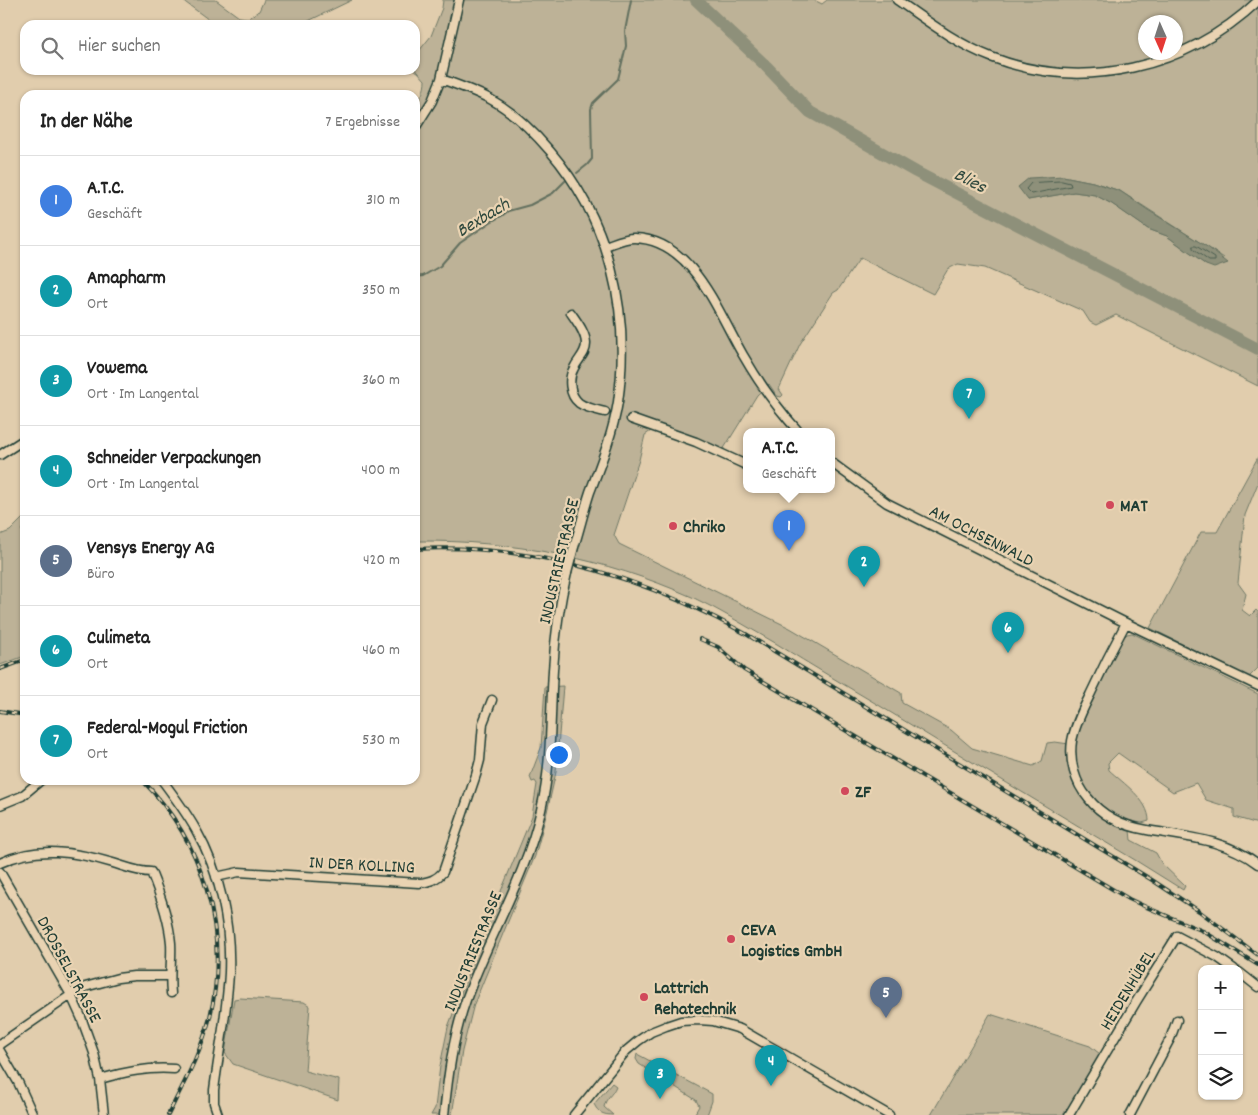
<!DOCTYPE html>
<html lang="de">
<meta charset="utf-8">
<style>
:root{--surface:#fff;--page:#f6f6f6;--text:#222;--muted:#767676;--line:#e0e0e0;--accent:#b45309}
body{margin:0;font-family:Dekko,sans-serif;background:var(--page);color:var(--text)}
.controls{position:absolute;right:15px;bottom:15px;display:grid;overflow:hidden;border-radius:10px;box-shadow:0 1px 4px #0004}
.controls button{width:45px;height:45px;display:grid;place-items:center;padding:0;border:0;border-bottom:1px solid var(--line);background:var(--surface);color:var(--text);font:25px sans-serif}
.compass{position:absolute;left:1138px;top:15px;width:45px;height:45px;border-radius:50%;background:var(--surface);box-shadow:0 1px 4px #0004;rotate:177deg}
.you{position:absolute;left:558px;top:754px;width:18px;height:18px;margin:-12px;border:4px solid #fff;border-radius:50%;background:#1a73e8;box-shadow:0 0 0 8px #1a73e833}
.badge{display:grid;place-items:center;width:32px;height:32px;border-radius:50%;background:var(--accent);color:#fff;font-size:16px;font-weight:700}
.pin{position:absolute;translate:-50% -41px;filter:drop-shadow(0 1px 2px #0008)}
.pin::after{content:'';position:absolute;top:26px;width:18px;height:15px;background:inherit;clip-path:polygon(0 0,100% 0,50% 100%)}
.popup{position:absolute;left:743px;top:428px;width:92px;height:65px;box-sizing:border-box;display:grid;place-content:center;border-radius:10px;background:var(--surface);filter:drop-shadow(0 1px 4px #0005);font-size:16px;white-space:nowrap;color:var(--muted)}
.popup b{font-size:19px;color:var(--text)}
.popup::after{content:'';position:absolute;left:50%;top:100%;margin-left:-10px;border:10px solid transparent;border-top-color:var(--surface)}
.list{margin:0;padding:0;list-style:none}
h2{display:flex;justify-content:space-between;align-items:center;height:65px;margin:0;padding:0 20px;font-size:21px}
h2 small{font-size:16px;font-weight:400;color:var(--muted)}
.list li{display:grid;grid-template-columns:32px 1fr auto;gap:15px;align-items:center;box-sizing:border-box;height:90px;padding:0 20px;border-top:1px solid var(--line)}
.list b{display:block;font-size:19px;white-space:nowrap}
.list p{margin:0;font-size:16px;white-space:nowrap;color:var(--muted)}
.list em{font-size:16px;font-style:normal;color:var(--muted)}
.icon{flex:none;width:28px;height:28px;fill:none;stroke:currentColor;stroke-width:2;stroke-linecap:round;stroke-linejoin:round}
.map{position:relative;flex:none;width:1258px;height:1115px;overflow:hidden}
.search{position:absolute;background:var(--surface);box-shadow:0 1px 4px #0004;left:20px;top:20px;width:400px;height:55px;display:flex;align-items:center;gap:12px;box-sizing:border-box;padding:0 18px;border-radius:15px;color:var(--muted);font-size:19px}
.panel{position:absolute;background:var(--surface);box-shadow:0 1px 4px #0004;left:20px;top:90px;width:400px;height:695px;border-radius:15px}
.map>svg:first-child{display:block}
.green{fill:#bdb297;stroke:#6e7866;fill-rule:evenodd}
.water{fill:#8e907a;stroke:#626f5e}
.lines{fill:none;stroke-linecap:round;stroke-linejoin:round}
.shore{stroke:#4b5e50;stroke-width:1}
.stream{stroke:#626f5e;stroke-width:2}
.river{stroke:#8e907a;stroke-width:12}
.minor-tunnel{stroke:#bab095;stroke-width:8;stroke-dasharray:8 4;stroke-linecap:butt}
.minor-casing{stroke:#1f3d34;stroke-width:11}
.minor{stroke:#e9d3b2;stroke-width:8}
.rail-casing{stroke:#1f3d34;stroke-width:4}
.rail{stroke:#e9d3b2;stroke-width:2;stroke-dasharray:5.5;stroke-linecap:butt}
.minor-bridge-casing{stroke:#1f3d34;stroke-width:11;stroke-linecap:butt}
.minor-bridge{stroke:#e9d3b2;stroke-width:8}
.poi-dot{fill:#d1495b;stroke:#e9d3b2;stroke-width:2}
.labels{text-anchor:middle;stroke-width:4.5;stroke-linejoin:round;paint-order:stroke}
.poi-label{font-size:18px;font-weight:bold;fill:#1f3d34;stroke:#e9d3b2;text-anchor:start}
.street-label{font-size:18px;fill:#1f3d34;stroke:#e9d3b2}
.water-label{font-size:19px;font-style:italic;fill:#30493e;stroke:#e9d3b2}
</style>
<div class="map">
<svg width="1258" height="1115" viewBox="0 0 1258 1115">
<rect width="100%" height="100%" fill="#e1cdad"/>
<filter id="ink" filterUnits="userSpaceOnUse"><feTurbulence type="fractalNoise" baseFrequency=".02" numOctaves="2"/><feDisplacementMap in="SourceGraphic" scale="10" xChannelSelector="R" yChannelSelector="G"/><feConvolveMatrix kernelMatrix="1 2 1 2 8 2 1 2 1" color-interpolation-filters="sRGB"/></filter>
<g filter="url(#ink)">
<path class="green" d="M 182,0 L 216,0 L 239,17 L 248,18 L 259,11 L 264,0 L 352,0 L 300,25 L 216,25 Z
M 443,0 L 814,0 L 822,4 L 827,0 L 1258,0 L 1258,386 L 1116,315 L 1096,325 L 1090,322 L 1083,311 L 985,268 L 958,264 L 948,269 L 933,294 L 860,258 L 838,290 L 833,293 L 800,344 L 779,389 L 783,395 L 781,397 L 777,396 L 769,384 L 757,395 L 723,450 L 660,425 L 645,435 L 639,460 L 614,535 L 619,544 L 790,628 L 901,693 L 902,703 L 951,730 L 972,748 L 1033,766 L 1042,761 L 1047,743 L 1055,742 L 1076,745 C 1081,711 1107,669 1123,638 L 1127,634 L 1132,633 L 1258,694 L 1258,824 L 1234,817 L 1234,809 L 1206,800 L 1196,783 L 1173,792 L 1118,753 L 1108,763 L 1109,770 C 1123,783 1149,800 1149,821 L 1142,823 L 1129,821 L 1131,840 L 1156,853 L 1162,864 L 1185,886 L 1183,890 L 1135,860 C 1050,809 965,758 880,706 C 846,686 811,665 777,644 C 749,628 722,611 692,597 C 604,558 512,540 415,541 L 415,106 C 421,98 425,90 425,80 L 418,72 L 415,70 L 415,56 L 431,36 L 442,8 ZM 1146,22 L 1176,22 L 1176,52 L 1146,52 ZM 1063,176 L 1093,182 L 1120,191 L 1224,258 L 1206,265 L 1167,236 L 1148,229 L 1112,204 L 1095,195 L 1074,192 L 1028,200 Z
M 1258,457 L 1258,483 L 1245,515 L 1238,583 L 1246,594 L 1242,610 L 1250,616 L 1256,610 L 1258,612 L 1258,668 L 1249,677 L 1150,628 L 1201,532 L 1217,532 Z
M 25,516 L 25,656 L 0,665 L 0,535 L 10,531 Z
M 563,686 L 556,772 L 547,812 L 535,856 L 474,1004 L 462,1051 L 452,1115 L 431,1115 L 435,1108 L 440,1066 L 448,1027 L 480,942 L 532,816 L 537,784 L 535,781 L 532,782 L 530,777 L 541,748 L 545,687 Z
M 240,998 L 304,1002 L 310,1006 L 305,1071 L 339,1080 L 338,1100 L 233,1064 L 225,1053 L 234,999 Z
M 990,1014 L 1090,1046 L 1100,1054 L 1064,1115 L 931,1115 Z
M 637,1054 L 712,1094 L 712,1101 L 707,1115 L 694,1115 L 699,1106 L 696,1100 L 639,1064 L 636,1059 Z
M 612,1083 L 616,1086 C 612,1096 606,1097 604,1107 L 613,1115 C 604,1115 598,1113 594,1104 Z"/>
<path class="water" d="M 1063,176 L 1093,182 L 1120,191 L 1148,210 L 1209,248 L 1228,263 L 1214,268 L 1206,265 L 1167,236 L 1148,229 L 1112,204 L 1095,195 L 1074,192 L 1028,200 L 1018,187 L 1029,178 Z"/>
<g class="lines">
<path class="shore" d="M 1062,181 L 1070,183 L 1071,186 L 1031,194 L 1026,189 L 1031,183 Z
M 1193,246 L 1196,246 L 1215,258 L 1215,261 L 1209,261 L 1194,250 Z"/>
<path class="stream" d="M 577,173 L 587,165 L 592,159 L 591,109 L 593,103 L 618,79 L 626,46 L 625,31 L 631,0
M 415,277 L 423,276 L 440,266 L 460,243 L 492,221 L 503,215 L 508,211 L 530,205 L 553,193 L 565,181
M 22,530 L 25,527"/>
<path class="river" d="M 696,0 L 766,66 L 810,112 L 916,172 L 1258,349"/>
<path class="minor-tunnel" d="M 605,412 L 631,419"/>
<defs>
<path id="minor" d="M 897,0 C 927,21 957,44 991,57 C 1083,93 1187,68 1258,1
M 441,79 C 458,85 475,91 490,99 C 514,112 533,131 550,151 C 610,221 631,312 618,402 C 613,433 601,463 590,492 C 584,510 580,528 574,547
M 415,128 L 432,101 L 441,79 L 459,0
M 605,246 C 614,243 624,238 634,238 C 693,239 718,313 743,355 C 759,383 778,409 799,432
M 571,313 C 577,322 586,333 586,344 C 586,354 578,359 574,368 C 568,378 569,395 579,403 C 586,408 597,410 605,412
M 631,419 L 696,442 L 746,465
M 0,455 L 25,439
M 832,463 L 887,503 L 1126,623 L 1258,686
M 1126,623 C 1113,647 1101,671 1090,695 C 1083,709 1075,725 1072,741 C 1069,761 1075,783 1088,798 C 1102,816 1124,826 1147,830 C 1186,837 1225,839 1258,864
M 162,780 C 174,796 186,812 196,830 C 220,872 231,924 229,973 C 227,1012 219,1051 214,1090 L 214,1103 L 218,1115
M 0,805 L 22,796 L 41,780
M 0,863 C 37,845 76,852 113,863 C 126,867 138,872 151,872 C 160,894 169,919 171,943 C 172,960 169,976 171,993
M 0,872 L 71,995 L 81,1017 L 94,1053 L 100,1079 L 104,1115
M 216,877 L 239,872 L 419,883 C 429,882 436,880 443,872 L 476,775 L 480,760 L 483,723 L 492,700
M 1239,972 L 1258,987
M 0,1044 L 71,995 L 85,987 L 118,978 L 134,976 L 169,976
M 0,1051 L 18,1082 L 33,1115
M 100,1079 C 125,1072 148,1067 174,1069
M 444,1115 C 448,1076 453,1037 466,1000 C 489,936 526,876 541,810 C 552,763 550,717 553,670 C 555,637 559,605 567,573
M 574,1115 L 626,1051 L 638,1041 L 651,1032 L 666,1026 L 681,1021 L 699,1020 L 713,1021 L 740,1029 L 889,1115
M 1069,1115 L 1136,1002 L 1177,936 L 1217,957 L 1234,969
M 1130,1115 L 1170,1039 L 1177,1020"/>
</defs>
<use href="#minor" class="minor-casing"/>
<use href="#minor" class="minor"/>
<defs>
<path id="rail" d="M 415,549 C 533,543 644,577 746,634 L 1152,880 L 1199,911 L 1258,955
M 700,639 L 718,647 L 744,670 L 1129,899 L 1146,907 L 1203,931 L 1258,965
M 0,669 L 25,660
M 0,711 L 25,715
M 142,780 C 204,842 230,932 210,1017 C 201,1052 184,1083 168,1115"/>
</defs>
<use href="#rail" class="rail-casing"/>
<use href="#rail" class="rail"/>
<defs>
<path id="minor-bridge" d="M 567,573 L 574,547"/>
</defs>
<use href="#minor-bridge" class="minor-bridge-casing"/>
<use href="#minor-bridge" class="minor-bridge"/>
</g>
</g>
<g class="poi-dot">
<circle cx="1110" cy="505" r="5"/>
<circle cx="673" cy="526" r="5"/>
<circle cx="845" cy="791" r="5"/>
<circle cx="731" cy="939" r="5"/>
<circle cx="644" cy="997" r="5"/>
</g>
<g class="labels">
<g class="poi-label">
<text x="1120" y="511">MAT</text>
<text x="683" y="532">Chriko</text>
<text x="855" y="797">ZF</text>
<text x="741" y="935">CEVA<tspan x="741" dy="21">Logistics GmbH</tspan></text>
<text x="654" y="993">Lattrich<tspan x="654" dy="21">Rehatechnik</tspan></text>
</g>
<g class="street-label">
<text transform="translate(982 535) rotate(27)" y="6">AM OCHSENWALD</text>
<text transform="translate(558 561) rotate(-77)" y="6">INDUSTRIESTRASSE</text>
<text transform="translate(362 864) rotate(3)" y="6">IN DER KOLLING</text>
<text transform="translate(472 951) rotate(-68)" y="6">INDUSTRIESTRASSE</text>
<text transform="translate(70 969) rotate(62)" y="6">DROSSELSTRASSE</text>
<text transform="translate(1127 989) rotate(-59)" y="6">HEIDENHÜBEL</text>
</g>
<g class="water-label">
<text transform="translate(971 179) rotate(27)" y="7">Blies</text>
<text transform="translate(482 216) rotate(-31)" y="7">Bexbach</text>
</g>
</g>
</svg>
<div class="controls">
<button>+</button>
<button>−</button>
<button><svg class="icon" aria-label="layers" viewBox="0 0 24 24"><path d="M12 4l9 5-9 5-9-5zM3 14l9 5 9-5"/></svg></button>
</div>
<svg class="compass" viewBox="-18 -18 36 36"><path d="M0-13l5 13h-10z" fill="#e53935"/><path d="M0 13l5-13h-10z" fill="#767676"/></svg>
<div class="you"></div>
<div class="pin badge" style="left:789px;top:551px;background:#3f7fe0">1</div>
<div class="popup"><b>A.T.C.</b>Geschäft</div>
<div class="pin badge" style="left:864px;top:587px;background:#0f9aa8">2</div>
<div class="pin badge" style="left:660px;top:1099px;background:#0f9aa8">3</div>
<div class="pin badge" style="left:771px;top:1086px;background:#0f9aa8">4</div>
<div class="pin badge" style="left:886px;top:1018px;background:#5c6f8a">5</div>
<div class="pin badge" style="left:1008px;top:653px;background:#0f9aa8">6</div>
<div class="pin badge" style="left:969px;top:419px;background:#0f9aa8">7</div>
<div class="search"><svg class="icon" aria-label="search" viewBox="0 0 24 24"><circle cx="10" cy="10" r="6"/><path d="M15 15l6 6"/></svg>Hier suchen</div>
<section class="panel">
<h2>In der Nähe<small>7 Ergebnisse</small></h2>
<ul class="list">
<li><span class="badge" style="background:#3f7fe0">1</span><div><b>A.T.C.</b><p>Geschäft</p></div><em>310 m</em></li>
<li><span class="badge" style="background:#0f9aa8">2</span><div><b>Amapharm</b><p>Ort</p></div><em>350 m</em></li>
<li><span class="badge" style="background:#0f9aa8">3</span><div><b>Vowema</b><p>Ort · Im Langental</p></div><em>360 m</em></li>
<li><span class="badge" style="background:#0f9aa8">4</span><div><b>Schneider Verpackungen</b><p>Ort · Im Langental</p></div><em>400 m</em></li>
<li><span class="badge" style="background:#5c6f8a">5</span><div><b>Vensys Energy AG</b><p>Büro</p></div><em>420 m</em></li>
<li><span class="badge" style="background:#0f9aa8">6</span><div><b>Culimeta</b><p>Ort</p></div><em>460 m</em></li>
<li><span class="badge" style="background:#0f9aa8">7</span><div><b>Federal-Mogul Friction</b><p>Ort</p></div><em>530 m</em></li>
</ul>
</section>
</div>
